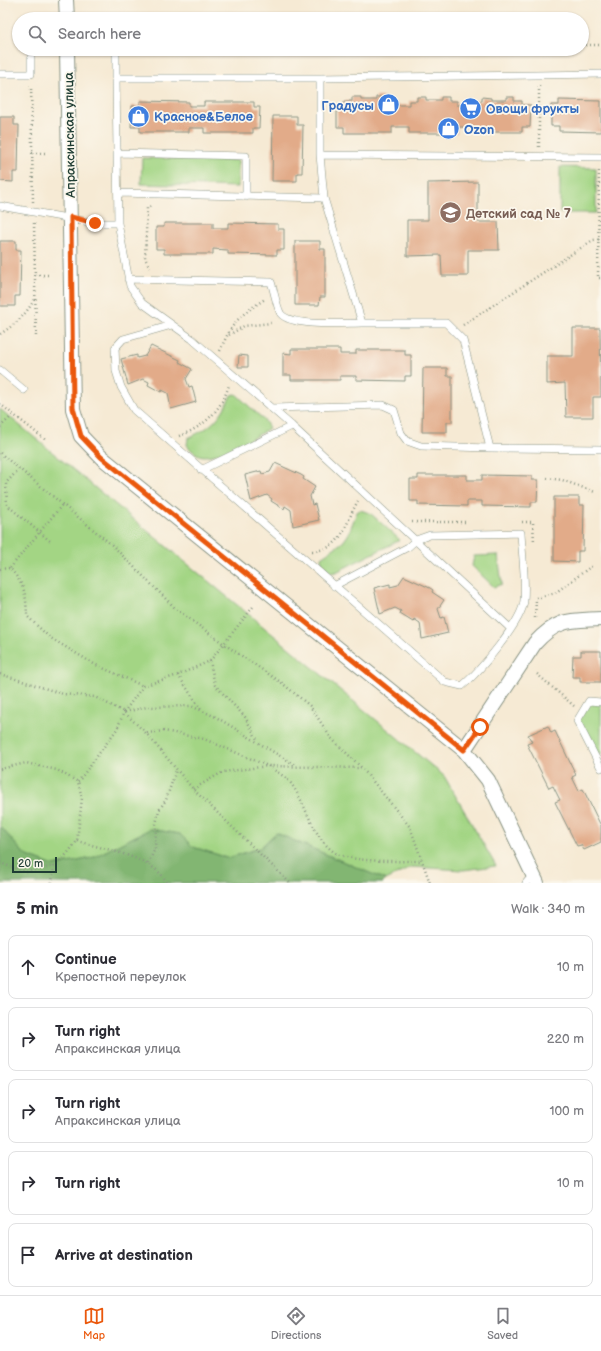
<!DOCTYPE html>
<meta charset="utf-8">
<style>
:root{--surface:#fff;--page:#f7f7f7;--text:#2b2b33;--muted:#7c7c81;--line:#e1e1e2;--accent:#ea580c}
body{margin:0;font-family:"Balsamiq Sans",sans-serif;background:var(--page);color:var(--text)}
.scale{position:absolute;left:12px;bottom:10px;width:45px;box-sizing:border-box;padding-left:4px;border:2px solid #1f3d34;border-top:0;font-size:11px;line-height:14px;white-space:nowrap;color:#1f3d34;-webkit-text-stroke:3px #fbf7ec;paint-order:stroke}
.stop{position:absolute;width:12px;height:12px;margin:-9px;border:3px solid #ea580c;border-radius:50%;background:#fff}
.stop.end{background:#ea580c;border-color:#fff;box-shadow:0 1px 4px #0008}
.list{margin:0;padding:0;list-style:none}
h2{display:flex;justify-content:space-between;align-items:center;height:52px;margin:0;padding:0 16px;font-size:17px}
h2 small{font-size:13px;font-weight:400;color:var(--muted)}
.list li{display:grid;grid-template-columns:26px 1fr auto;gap:12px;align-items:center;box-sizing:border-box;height:64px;margin:0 8px 8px;padding:0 8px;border:1px solid var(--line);border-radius:8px}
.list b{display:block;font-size:15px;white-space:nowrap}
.list p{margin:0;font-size:13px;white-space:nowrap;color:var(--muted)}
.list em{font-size:13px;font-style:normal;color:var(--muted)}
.icon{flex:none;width:22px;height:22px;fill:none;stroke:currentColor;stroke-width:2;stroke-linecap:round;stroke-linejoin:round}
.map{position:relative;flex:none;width:601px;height:883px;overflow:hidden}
.search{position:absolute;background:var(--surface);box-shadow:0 1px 3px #0004;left:12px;right:12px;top:12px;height:44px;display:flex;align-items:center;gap:10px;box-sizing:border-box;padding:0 14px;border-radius:22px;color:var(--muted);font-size:15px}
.sheet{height:412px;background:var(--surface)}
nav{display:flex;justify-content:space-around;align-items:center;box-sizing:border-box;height:56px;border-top:1px solid var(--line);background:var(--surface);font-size:11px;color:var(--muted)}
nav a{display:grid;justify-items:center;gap:2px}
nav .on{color:var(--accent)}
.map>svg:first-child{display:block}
.green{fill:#a3d584;stroke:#61895c}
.forest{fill:#82b672;stroke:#507a53}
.building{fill:#e2ab89}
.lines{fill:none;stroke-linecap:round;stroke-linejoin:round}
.lane-casing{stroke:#8a9484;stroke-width:8}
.street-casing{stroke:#8a9484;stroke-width:16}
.path{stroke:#8a9484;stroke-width:2.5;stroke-dasharray:1 3;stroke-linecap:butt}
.lane{stroke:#fff;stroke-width:7}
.street{stroke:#fff;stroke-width:14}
.route{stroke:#ea580c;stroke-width:5}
.labels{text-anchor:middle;stroke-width:3.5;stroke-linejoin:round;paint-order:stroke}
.shop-label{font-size:13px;font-weight:bold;fill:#366cbe;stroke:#fbf7ec;text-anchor:start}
.street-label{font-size:13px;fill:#1f3d34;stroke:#fbf7ec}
.education-label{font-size:13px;font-weight:bold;fill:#785e54;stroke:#fbf7ec;text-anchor:start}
</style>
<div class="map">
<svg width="601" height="883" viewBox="0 0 601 883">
<rect width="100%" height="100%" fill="#fbf7ec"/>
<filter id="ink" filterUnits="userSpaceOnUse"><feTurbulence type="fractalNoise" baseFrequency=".025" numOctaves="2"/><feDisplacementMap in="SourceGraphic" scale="8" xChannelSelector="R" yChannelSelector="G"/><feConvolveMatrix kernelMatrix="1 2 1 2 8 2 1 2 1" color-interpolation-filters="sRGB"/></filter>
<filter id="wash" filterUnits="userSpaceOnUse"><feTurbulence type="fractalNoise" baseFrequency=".012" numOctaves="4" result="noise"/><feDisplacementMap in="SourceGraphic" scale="16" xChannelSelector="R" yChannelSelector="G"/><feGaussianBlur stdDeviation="0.9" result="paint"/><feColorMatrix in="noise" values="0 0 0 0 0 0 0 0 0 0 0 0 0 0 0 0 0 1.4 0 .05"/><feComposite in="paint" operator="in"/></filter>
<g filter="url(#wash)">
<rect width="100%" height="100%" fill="#f6ead4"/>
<path class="green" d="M 142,158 L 238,160 L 238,187 L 141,184 Z
M 560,167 L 596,168 L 596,213 L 560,213 Z
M 236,394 L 265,421 L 269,428 C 256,437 214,461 199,455 C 194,453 190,449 187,445 L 188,438 C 212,427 220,419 231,395 Z
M 0,409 L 444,776 L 496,866 L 463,870 L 412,867 L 386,880 L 276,833 L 260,848 L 228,858 L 193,847 L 180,834 L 150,829 L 92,858 L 54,866 L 25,855 L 0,826 Z
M 360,510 L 370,513 L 400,540 L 336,572 L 330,573 L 322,564 L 321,557 L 343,542 L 348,535 L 357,512 Z
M 498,555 L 502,584 L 494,587 L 472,566 L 474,556 Z
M 589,701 L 601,702 L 601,754 L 595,755 L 577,721 Z"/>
<path class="forest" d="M 0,826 L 25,855 L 54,866 L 92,858 L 150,829 L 180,834 L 193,847 L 228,858 L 260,848 L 276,833 L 386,880 L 383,883 L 0,883 Z"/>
<g id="blocks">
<path class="building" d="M 352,97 L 361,97 L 361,100 L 376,100 L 376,97 L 384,97 L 384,101 L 392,101 L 392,105 L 409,105 L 409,101 L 417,101 L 417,97 L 426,97 L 426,100 L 441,100 L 441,97 L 449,97 L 449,101 L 457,101 L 457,105 L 474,105 L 474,101 L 482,101 L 482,97 L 491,98 L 491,100 L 506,100 L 506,97 L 514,97 L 514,101 L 522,101 L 522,105 L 531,105 L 530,127 L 522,127 L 522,132 L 474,132 L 474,127 L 457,127 L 457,133 L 409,133 L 409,127 L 392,127 L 392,133 L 344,133 L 344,127 L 337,127 L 337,105 L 344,105 L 344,101 L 352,101 Z
M 559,100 L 601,101 L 601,132 L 559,131 L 559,126 L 551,126 L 551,105 L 559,105 Z
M 140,101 L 189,102 L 189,106 L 204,106 L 204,102 L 254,102 L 254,107 L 260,107 L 259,128 L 253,128 L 253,133 L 204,133 L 204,128 L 189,128 L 189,132 L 140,132 L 140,127 L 131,127 L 132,106 L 140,106 Z
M 273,116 L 297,116 L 297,125 L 303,125 L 302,173 L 297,173 L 297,181 L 272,181 Z
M 0,117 L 14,117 L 14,125 L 19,125 L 18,172 L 13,172 L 13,182 L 0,181 Z
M 478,182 L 478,222 L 498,222 L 499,250 L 468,250 L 468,276 L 442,276 L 441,255 L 407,256 L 407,220 L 428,220 L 428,183 Z
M 164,223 L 213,223 L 213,228 L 228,228 L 228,223 L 278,224 L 278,229 L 284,229 L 284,250 L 277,250 L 277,255 L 228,254 L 228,250 L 213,249 L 213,254 L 164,254 L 164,249 L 156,249 L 156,227 L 164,227 Z
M 0,241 L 16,241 L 16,250 L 21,250 L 20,296 L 15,296 L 15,306 L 0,306 Z
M 295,241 L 320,241 L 320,249 L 325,249 L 325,297 L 320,297 L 319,305 L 295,305 Z
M 573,328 L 600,328 L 601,397 L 593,397 L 593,417 L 566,417 L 565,383 L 547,384 L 547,356 L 573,356 Z
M 151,346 L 180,360 L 179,362 L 192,369 L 186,379 L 189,387 L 192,386 L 196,402 L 171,409 L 168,393 L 162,390 L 161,392 L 148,385 L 149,382 L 143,379 L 128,385 L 121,359 L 137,355 L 137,358 L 145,356 Z
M 291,349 L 340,349 L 340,354 L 356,354 L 356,350 L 405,350 L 405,355 L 411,355 L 411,376 L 405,376 L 405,381 L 356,380 L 356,376 L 340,376 L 340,380 L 291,380 L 291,375 L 283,375 L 283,353 L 291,354 Z
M 239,355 L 248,356 L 248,367 L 238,367 Z
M 423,368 L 447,368 L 447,376 L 452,376 L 452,422 L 447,422 L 447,432 L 422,432 Z
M 275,463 L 301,475 L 304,477 L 303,479 L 315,487 L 310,496 L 312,505 L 315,504 L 319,520 L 293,526 L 291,510 L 285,506 L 284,509 L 271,501 L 272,499 L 267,495 L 251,501 L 245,475 L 261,471 L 262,474 L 270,472 Z
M 418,475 L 467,475 L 467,480 L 482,480 L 482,475 L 532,476 L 532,480 L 538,480 L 537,502 L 531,502 L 531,507 L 482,506 L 482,501 L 467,501 L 467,506 L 418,505 L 418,501 L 410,501 L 410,479 L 418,479 Z
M 554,497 L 579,497 L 579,505 L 584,505 L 583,551 L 578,551 L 578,562 L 554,561 Z
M 404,576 L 430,588 L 433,590 L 432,592 L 444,600 L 438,609 L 441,618 L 444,617 L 448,633 L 422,639 L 420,623 L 414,619 L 413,622 L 400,614 L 401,611 L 395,608 L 380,614 L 374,588 L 390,584 L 390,587 L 398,585 Z
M 581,651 L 601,651 L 601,682 L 580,682 L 580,677 L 572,677 L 573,656 L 581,656 Z
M 548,726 L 551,733 L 555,731 L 576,775 L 572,777 L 579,791 L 583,789 L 601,826 L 601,842 L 584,850 L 581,845 L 577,846 L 555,802 L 560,800 L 553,786 L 549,788 L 527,744 L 532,742 L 528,735 Z"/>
</g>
</g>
<g filter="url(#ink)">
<use href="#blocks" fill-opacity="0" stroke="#8a9484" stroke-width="1"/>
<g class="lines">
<defs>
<path id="lane" d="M 116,49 L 116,78
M 0,74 L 31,74 L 31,49
M 117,153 L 246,156 L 246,197
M 320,155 L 601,157
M 118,193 L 324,198 L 320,155 L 320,78
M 324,198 L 362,323 L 446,323 L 463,340 L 490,448 L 601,449
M 0,206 L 95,223 L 118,223
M 128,279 L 271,282 C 274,290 277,309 281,314 C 292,327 344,323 362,323
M 172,325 L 123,339 L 115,348 L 116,371 L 121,387 L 134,410 L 445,682 L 462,686 C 479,672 523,621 524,600 C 526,578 522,555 521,533 L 430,535 L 416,540 L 408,547 L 334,586
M 0,370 L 24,390
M 272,408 L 383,405 L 394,410 L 401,433 L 407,441 L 421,446 L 490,448
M 201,470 L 292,426
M 511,629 L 292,426 L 192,339 L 142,303 L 130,286 L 118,223 L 116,78 L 320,78 L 601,74
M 601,702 L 589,701 L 577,721 L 601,768
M 526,883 L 533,875"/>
<path id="street" d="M 66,0 L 67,19
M 67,49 L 73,409 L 81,436 L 101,457 L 464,750 L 488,780 L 537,883
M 464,750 L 535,643 C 558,618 570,621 601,619"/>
</defs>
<use href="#lane" class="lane-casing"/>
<use href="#street" class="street-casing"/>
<path class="path" d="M 582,45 L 601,45
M 31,85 L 33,202
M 539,147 L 539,84
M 32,153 L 46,153
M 599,167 L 598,278 L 601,278
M 34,223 L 36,338
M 150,268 L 145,258 L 147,208 L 153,205
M 35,275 L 48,275
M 463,325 L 593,240 L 601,239
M 0,334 C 16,324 26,315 35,298
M 229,335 L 244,326 L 271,323
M 220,351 C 232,322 239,316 265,299
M 0,404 L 47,441
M 0,427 L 13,415
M 179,436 C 204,427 221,411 229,385
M 0,453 L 112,545 L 176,609 L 224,644 L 282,683 L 310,706 L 331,738 L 362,768 L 410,827 L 430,883
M 19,469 L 6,483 L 7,505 L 50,541
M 547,478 L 562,480 L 595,492
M 412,522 L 465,522
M 522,522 L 533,522 L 534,543
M 312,551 C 344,550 345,522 358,501
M 10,568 L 62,505
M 0,569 L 10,568 C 25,587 26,592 27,616 L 49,637 L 94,664 L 143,686
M 536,598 L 555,593 L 593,565
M 535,618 L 536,600
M 210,661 L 215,685 L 245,717 L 258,741
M 0,674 L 63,694 L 95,697 L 124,712 L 146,733 L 193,789 L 290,883
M 537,674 L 574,706
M 178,675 L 202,711
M 125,712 L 147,707 L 191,706 L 216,717 L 295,765
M 147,733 L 164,731 L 204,739 L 268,766 L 361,768
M 0,769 L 26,763 L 57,770 L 78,782 L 82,798 L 77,841 L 67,854 L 54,866 L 26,872 L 0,863
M 78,782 L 117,729 L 124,712 L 143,686 L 178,675 L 210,661 L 253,607
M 193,789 L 223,772 L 268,766 C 275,771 287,777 292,785 C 307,806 312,836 334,852 C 350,863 402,861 422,861
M 77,841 C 103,849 155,857 167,883
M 148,863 L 155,849 L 156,824 L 159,810 L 166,800 L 176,770
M 52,883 L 54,866"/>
<use href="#lane" class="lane"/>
<use href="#street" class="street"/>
</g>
</g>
<g class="lines" filter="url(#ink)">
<path class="route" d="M 95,223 L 71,217 L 73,408 L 81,436 L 101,457 L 464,750 L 480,727"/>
</g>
<defs>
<symbol id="shop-disc" viewBox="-11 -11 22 22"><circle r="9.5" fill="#3f7fe0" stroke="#fbf7ec"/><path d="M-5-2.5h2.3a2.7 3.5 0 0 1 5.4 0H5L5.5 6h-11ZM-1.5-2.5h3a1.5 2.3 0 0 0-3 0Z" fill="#fff"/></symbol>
<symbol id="supermarket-disc" viewBox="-11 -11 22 22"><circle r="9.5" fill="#3f7fe0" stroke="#fbf7ec"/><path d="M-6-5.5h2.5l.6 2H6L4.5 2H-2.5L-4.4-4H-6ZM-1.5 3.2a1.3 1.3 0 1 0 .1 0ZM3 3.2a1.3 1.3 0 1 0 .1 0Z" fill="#fff"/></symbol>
<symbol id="school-disc" viewBox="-11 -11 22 22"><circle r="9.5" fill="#8d6e63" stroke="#fbf7ec"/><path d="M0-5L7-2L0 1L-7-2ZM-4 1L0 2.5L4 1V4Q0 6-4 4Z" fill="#fff"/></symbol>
</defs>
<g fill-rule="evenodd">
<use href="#shop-disc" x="376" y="92" width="25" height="25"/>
<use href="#supermarket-disc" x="458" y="96" width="25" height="25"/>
<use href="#shop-disc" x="126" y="104" width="25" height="25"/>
<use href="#shop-disc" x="436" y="116" width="25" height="25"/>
<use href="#school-disc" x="438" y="200" width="25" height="25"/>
</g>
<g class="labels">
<g class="shop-label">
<text x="374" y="110" text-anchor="end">Градусы</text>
<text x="486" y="113">Овощи фрукты</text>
<text x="154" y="121">Красное&amp;Белое</text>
<text x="464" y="134">Ozon</text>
</g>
<g class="street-label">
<text transform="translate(69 135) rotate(-91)" y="5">Апраксинская улица</text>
</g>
<g class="education-label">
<text x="466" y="218">Детский сад № 7</text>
</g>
</g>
</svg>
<div class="scale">20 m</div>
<div class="stop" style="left:480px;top:727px"></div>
<div class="stop end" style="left:95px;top:223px"></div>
<div class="search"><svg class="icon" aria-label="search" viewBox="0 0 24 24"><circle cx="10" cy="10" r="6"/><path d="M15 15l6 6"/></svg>Search here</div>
</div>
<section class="sheet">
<h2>5 min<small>Walk · 340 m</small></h2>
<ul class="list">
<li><svg class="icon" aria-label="ahead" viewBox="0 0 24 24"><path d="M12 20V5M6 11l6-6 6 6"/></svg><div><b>Continue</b><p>Крепостной переулок</p></div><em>10 m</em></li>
<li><svg class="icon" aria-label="right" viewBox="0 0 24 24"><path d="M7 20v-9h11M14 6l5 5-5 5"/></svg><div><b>Turn right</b><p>Апраксинская улица</p></div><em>220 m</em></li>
<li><svg class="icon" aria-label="right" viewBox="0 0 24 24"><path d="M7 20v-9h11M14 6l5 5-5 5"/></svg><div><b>Turn right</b><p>Апраксинская улица</p></div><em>100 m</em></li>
<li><svg class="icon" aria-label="right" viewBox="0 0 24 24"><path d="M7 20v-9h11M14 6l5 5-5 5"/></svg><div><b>Turn right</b></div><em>10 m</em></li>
<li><svg class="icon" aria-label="arrive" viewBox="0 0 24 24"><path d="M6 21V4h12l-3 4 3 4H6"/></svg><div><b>Arrive at destination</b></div></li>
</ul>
</section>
<nav>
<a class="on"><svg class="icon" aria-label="map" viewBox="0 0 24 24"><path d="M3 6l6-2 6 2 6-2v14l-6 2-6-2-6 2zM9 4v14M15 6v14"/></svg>Map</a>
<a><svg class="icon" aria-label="directions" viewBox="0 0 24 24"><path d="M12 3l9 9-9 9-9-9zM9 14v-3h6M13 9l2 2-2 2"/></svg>Directions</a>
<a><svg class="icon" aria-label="saved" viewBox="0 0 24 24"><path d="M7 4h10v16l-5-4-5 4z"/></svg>Saved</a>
</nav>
